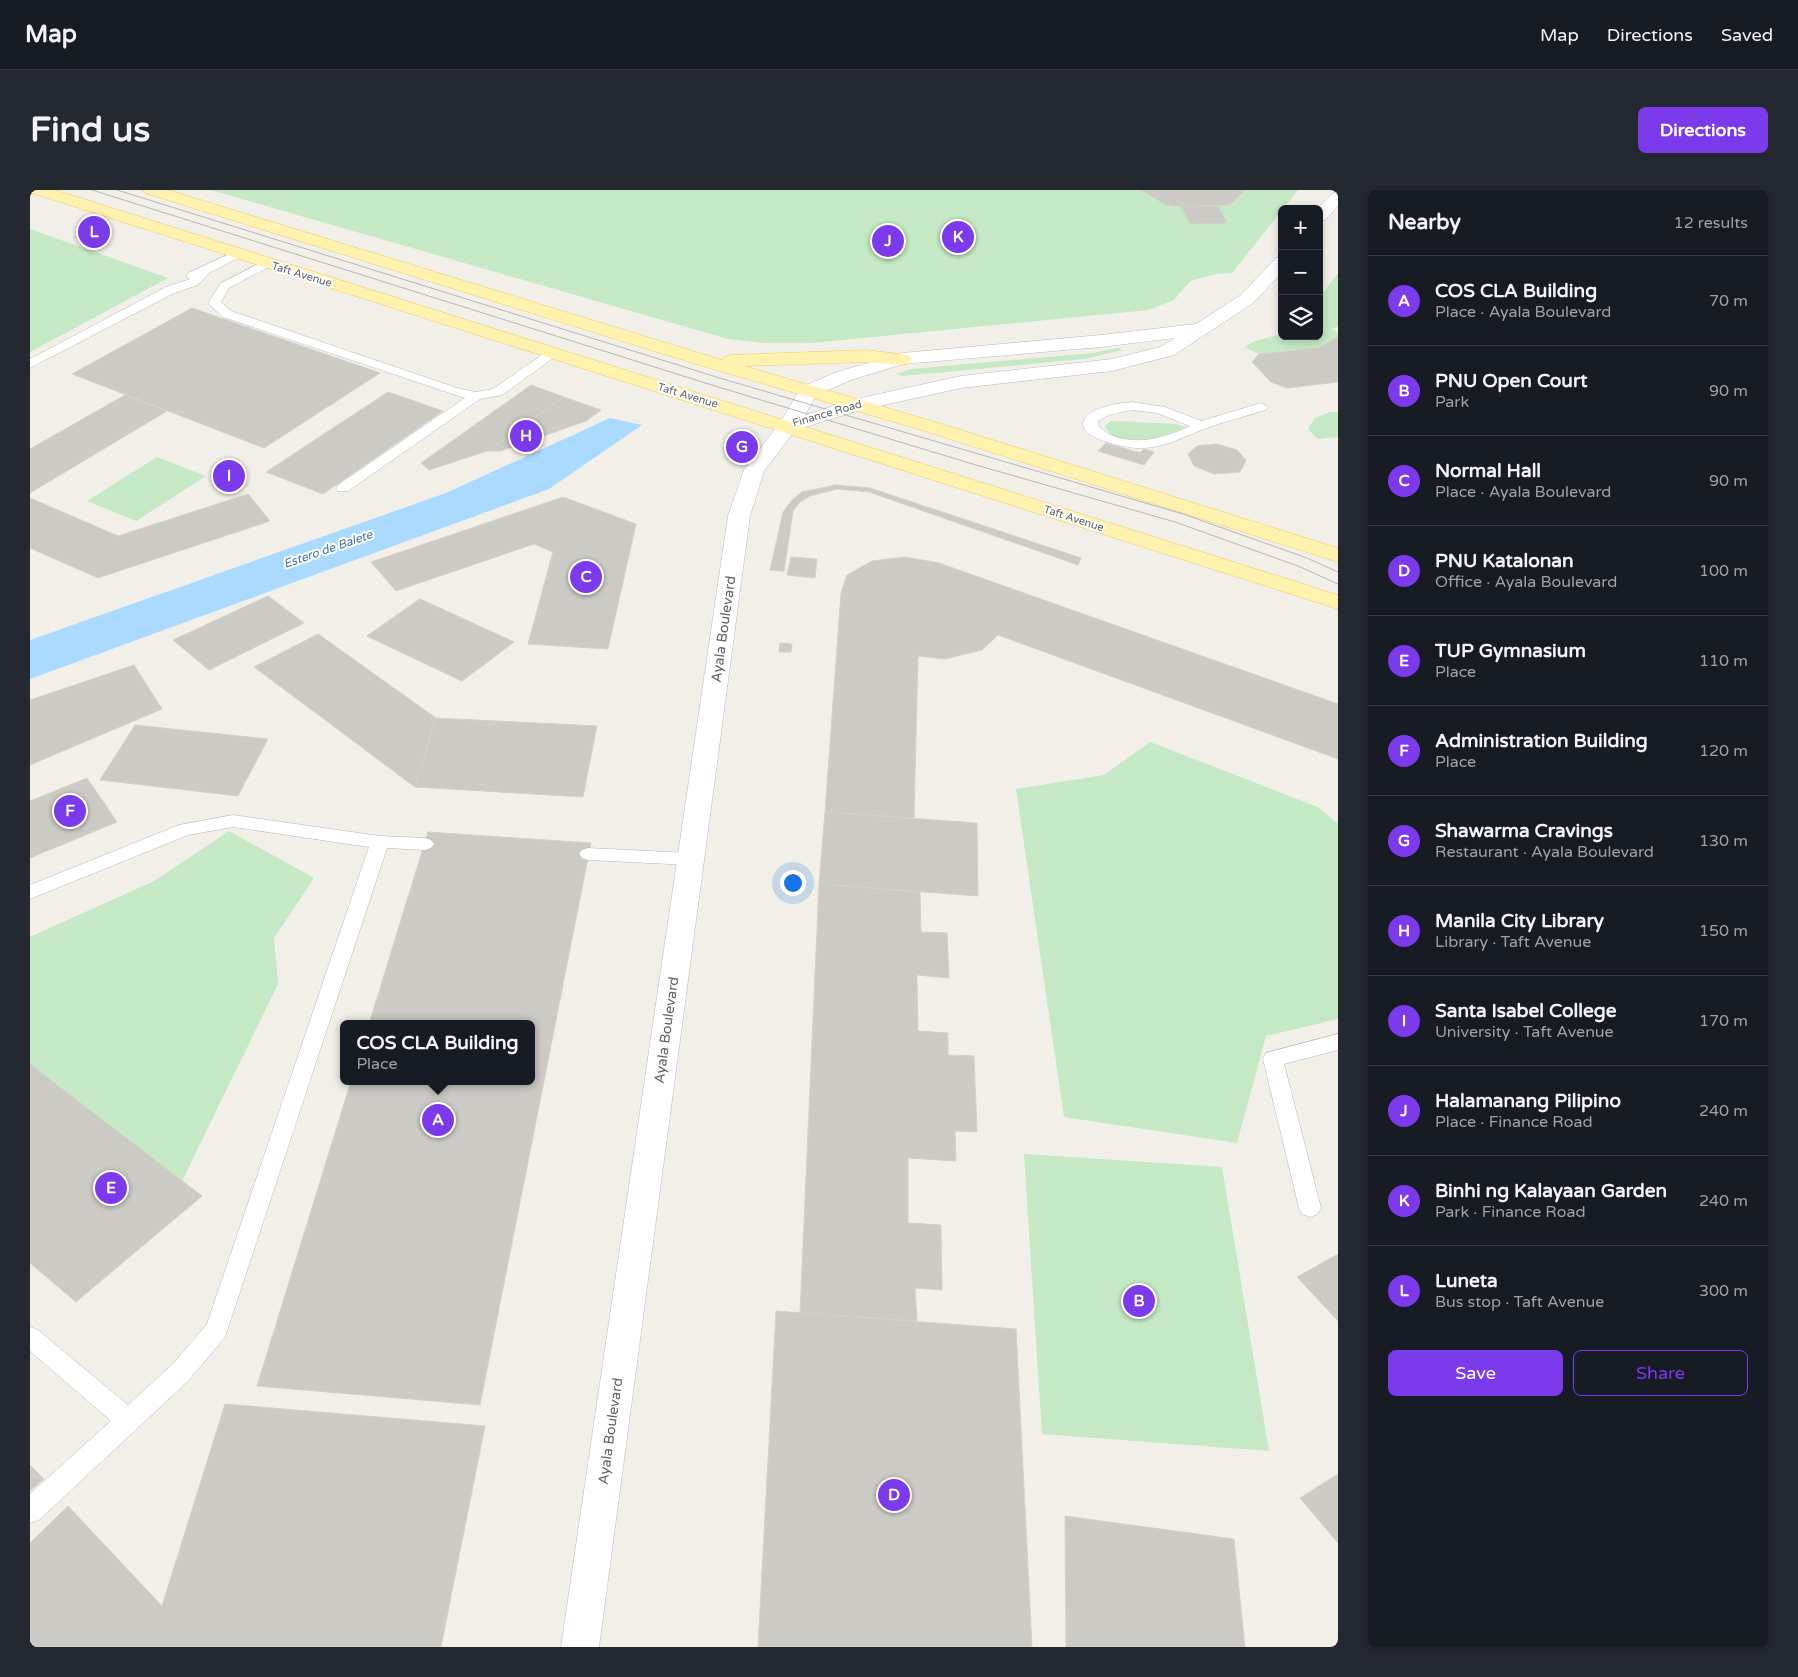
<!DOCTYPE html>
<meta charset="utf-8">
<style>
:root{--surface:#171b24;--page:#242831;--text:#f1f3f6;--muted:#9ea1a6;--line:#363941;--accent:#7c3aed}
body{margin:0;font-family:"Varela Round",sans-serif;background:var(--page);color:var(--text)}
.controls{position:absolute;right:15px;top:15px;display:grid;overflow:hidden;border-radius:8px;box-shadow:0 2px 8px #0003}
.controls button{width:45px;height:45px;display:grid;place-items:center;padding:0;border:0;border-bottom:1px solid var(--line);background:var(--surface);color:var(--text);font:25px sans-serif}
.you{position:absolute;left:762px;top:692px;width:18px;height:18px;margin:-12px;border:4px solid #fff;border-radius:50%;background:#1a73e8;box-shadow:0 0 0 8px #1a73e833}
.badge{display:grid;place-items:center;width:32px;height:32px;border-radius:50%;background:var(--accent);color:#fff;font-size:16px;font-weight:700}
.pin{position:absolute;translate:-50% -50%;border:2px solid #fff;box-shadow:0 1px 5px #0006}
.popup{position:absolute;left:310px;top:830px;width:195px;height:65px;box-sizing:border-box;display:grid;place-content:center;border-radius:8px;background:var(--surface);filter:drop-shadow(0 1px 4px #0005);font-size:16px;white-space:nowrap;color:var(--muted)}
.popup b{font-size:19px;color:var(--text)}
.popup::after{content:'';position:absolute;left:50%;top:100%;margin-left:-10px;border:10px solid transparent;border-top-color:var(--surface)}
.list{margin:0;padding:0;list-style:none}
h2{display:flex;justify-content:space-between;align-items:center;height:65px;margin:0;padding:0 20px;font-size:21px}
h2 small{font-size:16px;font-weight:400;color:var(--muted)}
.list li{display:grid;grid-template-columns:32px 1fr auto;gap:15px;align-items:center;box-sizing:border-box;height:90px;padding:0 20px;border-top:1px solid var(--line)}
.list b{display:block;font-size:19px;white-space:nowrap}
.list p{margin:0;font-size:16px;white-space:nowrap;color:var(--muted)}
.list em{font-size:16px;font-style:normal;color:var(--muted)}
.actions{display:flex;gap:10px;padding:15px 20px}
.actions a{flex:1;padding:11px 0;border:1px solid var(--accent);border-radius:8px;text-align:center;font-size:18px;color:var(--accent)}
.actions .main{background:var(--accent);color:#fff}
.icon{flex:none;width:28px;height:28px;fill:none;stroke:currentColor;stroke-width:2;stroke-linecap:round;stroke-linejoin:round}
.map{position:relative;flex:none;width:1308px;height:1457px;overflow:hidden;border-radius:8px}
header{display:flex;align-items:center;gap:30px;box-sizing:border-box;height:70px;padding:0 25px;background:var(--surface);border-bottom:1px solid var(--line)}
header strong{font-size:24px}
nav{display:flex;gap:28px;margin-inline-start:auto;font-size:18px}
.intro{display:flex;align-items:center;justify-content:space-between;box-sizing:border-box;height:120px;padding:0 30px}
h1{margin:0;font-size:35px}
.button{padding:12px 22px;border-radius:8px;background:var(--accent);color:#fff;font-size:18px;font-weight:700}
main{display:flex;gap:30px;padding:0 30px}
aside{flex:1;background:var(--surface);border-radius:8px;box-shadow:0 2px 8px #0003}
.map>svg:first-child{display:block}
.green{fill:#c5e8c5}
.water{fill:#aadaff}
.building{fill:#cccac5;stroke:#d6d1c6}
.lines{fill:none;stroke-linecap:round;stroke-linejoin:round}
.service-casing{stroke:#b5b8bc;stroke-width:1}
.secondary-casing{stroke:#b6babf;stroke-width:1}
.primary-casing{stroke:#f2c960;stroke-width:1}
.service{fill:#fff;fill-rule:evenodd}
.secondary{fill:#fff;fill-rule:evenodd}
.primary{fill:#fff2af;fill-rule:evenodd}
.tram{stroke:#b6b7b8;stroke-width:1}
.labels{text-anchor:middle;stroke-width:4;stroke-linejoin:round;paint-order:stroke}
.far-street-label{font-size:11px;fill:#5f6368;stroke:#fff}
.far-water-label{font-size:12px;font-style:italic;fill:#4174aa;stroke:#fff}
.street-label{font-size:14px;fill:#5f6368;stroke:#fff}
</style>
<header>
<strong>Map</strong>
<nav><a>Map</a><a>Directions</a><a>Saved</a></nav>
</header>
<div class="intro"><h1>Find us</h1><a class="button">Directions</a></div>
<main>
<div class="map">
<svg width="1308" height="1457" viewBox="0 0 1308 1457">
<rect width="100%" height="100%" fill="#f1efe8"/>
<path class="green" d="M 181,0 L 1268,0 L 1202,83 L 1187,84 L 1160,91 L 1144,110 L 1119,120 L 782,153 L 734,153 L 698,149 Z
M 0,39 L 138,88 L 0,162 Z
M 1308,83 L 1308,137 L 1302,138 L 1308,143 L 1308,147 L 1289,158 L 1229,164 L 1214,157 L 1225,151 L 1252,144 L 1252,146 L 1289,146 L 1289,108 Z
M 1088,158 L 1092,160 L 1054,169 L 872,186 L 866,184 L 881,179 L 1063,163 Z
M 1300,222 L 1308,222 L 1308,247 L 1288,249 L 1278,239 L 1285,228 Z
M 1081,231 L 1147,234 L 1155,237 C 1139,247 1084,261 1075,236 Z
M 127,267 L 176,286 L 106,331 L 57,311 Z
M 1120,552 L 1288,617 L 1308,634 L 1308,829 L 1236,846 L 1207,953 L 1034,927 L 986,599 L 1074,585 Z
M 199,641 L 284,688 L 244,748 L 248,794 L 152,991 L 0,874 L 0,747 L 124,691 Z
M 994,964 L 1192,977 L 1239,1261 L 1012,1244 Z"/>
<path class="water" d="M 580,228 L 612,235 L 519,299 L 0,489 L 0,450 L 416,303 Z"/>
<path class="building" d="M 1111,0 L 1215,0 L 1200,15 L 1151,17 L 1136,15 Z
M 1188,16 L 1197,33 L 1160,34 L 1151,17 Z
M 162,118 L 350,183 L 234,258 L 42,184 Z
M 1308,147 L 1308,192 L 1257,198 L 1241,192 L 1222,172 L 1229,164 L 1289,158 Z
M 501,195 L 534,207 L 457,261 L 399,280 L 391,273 Z
M 358,202 L 413,221 L 293,304 L 236,282 Z
M 95,205 L 137,221 L 0,303 L 0,259 Z
M 534,207 L 571,220 L 556,231 L 471,261 L 457,261 Z
M 1076,253 L 1110,263 L 1121,266 L 1114,275 L 1068,261 Z
M 1187,254 L 1207,260 L 1216,270 L 1210,282 L 1184,284 L 1164,276 L 1158,264 L 1167,256 Z
M 1114,259 L 1124,262 L 1121,266 L 1110,263 Z
M 806,295 L 840,298 L 1051,368 L 1048,375 L 839,302 L 807,299 L 780,306 L 770,312 L 763,321 L 754,381 L 740,380 L 753,322 L 762,310 L 772,302 Z
M 218,304 L 240,331 L 68,388 L 0,358 L 0,308 L 88,346 Z
M 533,307 L 606,334 L 578,459 L 498,454 L 523,362 L 504,354 L 366,401 L 341,372 Z
M 761,367 L 787,369 L 785,388 L 757,385 Z
M 875,367 L 909,373 L 1308,514 L 1308,569 L 968,445 L 952,460 L 915,469 L 888,466 L 884,628 L 795,622 L 811,403 L 817,385 L 842,371 Z
M 238,406 L 274,433 L 179,480 L 143,450 Z
M 390,409 L 484,452 L 432,491 L 337,446 Z
M 390,409 L 484,452 L 432,491 L 337,446 Z
M 288,444 L 406,528 L 385,597 L 224,477 Z
M 750,453 L 762,454 L 761,462 L 749,462 Z
M 104,475 L 132,519 L 0,575 L 0,510 Z
M 406,528 L 567,536 L 553,607 L 385,597 Z
M 105,535 L 238,549 L 208,606 L 70,590 Z
M 57,588 L 87,632 L 0,668 L 0,611 Z
M 795,622 L 947,633 L 948,706 L 789,694 Z
M 398,642 L 561,653 L 450,1215 L 227,1196 L 321,891 L 502,891 L 502,834 L 339,834 Z
M 789,694 L 890,702 L 891,742 L 917,743 L 919,788 L 887,785 L 888,841 L 918,843 L 918,865 L 944,866 L 947,942 L 925,941 L 926,971 L 878,968 L 878,1033 L 911,1035 L 912,1100 L 885,1098 L 887,1131 L 770,1123 Z
M 0,874 L 172,1006 L 46,1112 L 0,1073 Z
M 1308,1064 L 1308,1131 L 1267,1087 Z
M 746,1121 L 986,1139 L 1002,1457 L 728,1457 Z
M 195,1214 L 455,1236 L 411,1457 L 0,1457 L 0,1353 L 38,1316 L 132,1416 Z
M 0,1275 L 14,1289 L 0,1301 Z
M 1308,1284 L 1308,1353 L 1270,1308 Z
M 1035,1326 L 1204,1349 L 1215,1457 L 1036,1457 Z"/>
<g class="lines">
<defs>
<path id="service" d="M 208,60 L 212,62 L 214,64 L 212,66 L 179,83 L 168,95 L 144,103 L 0,178 L 0,169 L 136,97 L 160,89 L 156,86 L 158,83 Z
M 238,69 L 244,73 L 242,75 L 199,98 L 191,112 L 201,121 L 430,199 L 446,202 L 463,199 L 519,160 L 524,159 L 530,163 L 472,205 L 450,209 L 318,301 L 308,301 L 306,298 L 308,295 L 435,208 L 193,127 L 178,113 L 191,93 Z
M 1102,212 L 1135,217 L 1171,231 L 1231,213 L 1238,217 L 1236,220 C 1216,226 1196,231 1177,238 C 1154,246 1134,259 1108,258 C 1097,258 1042,248 1055,228 C 1063,217 1090,213 1102,212 ZM 1102,220 L 1127,223 L 1160,236 C 1132,250 1094,259 1069,237 L 1068,231 L 1079,225 Z
M 203,625 L 350,646 L 395,648 L 401,650 L 404,654 L 401,658 L 395,660 L 357,658 L 195,1147 L 159,1190 L 9,1330 L 0,1333 L 0,1304 L 81,1231 L 0,1161 L 0,1137 L 8,1140 L 98,1215 L 143,1174 L 177,1134 L 339,657 L 203,637 L 158,645 L 0,709 L 0,695 L 149,635 Z
M 558,658 L 660,663 L 666,665 L 669,669 L 666,673 L 660,675 L 558,670 L 552,668 L 549,664 L 552,660 Z
M 1308,844 L 1308,860 L 1254,874 L 1291,1018 L 1288,1024 L 1280,1027 L 1272,1024 L 1269,1018 L 1233,869 L 1236,863 Z"/>
<path id="secondary" d="M 1308,2 L 1308,16 L 1295,30 L 1289,31 L 1289,19 L 1287,19 L 1302,4 Z
M 1252,67 L 1252,82 L 1223,113 L 1144,165 L 1082,181 L 931,198 L 831,220 L 765,240 L 734,281 L 720,326 L 569,1457 L 531,1457 L 698,326 L 714,280 L 749,234 L 772,197 L 807,182 L 872,163 L 1071,145 L 1166,134 L 1211,105 L 1246,68 ZM 1145,148 L 1130,157 L 1082,169 L 931,186 L 826,209 L 775,225 L 786,205 L 821,190 L 873,174 L 1071,157 Z"/>
<path id="primary" d="M 0,0 L 25,0 L 1308,405 L 1308,419 L 2,3 Z
M 113,0 L 138,0 L 692,170 L 694,167 L 701,165 L 836,160 L 879,165 L 881,169 L 879,173 L 872,175 L 836,172 L 714,176 L 902,231 L 1308,358 L 1308,372 L 888,239 L 666,174 L 115,3 Z"/>
</defs>
<use href="#service" class="service-casing"/>
<use href="#secondary" class="secondary-casing"/>
<use href="#primary" class="primary-casing"/>
<use href="#service" class="service"/>
<use href="#secondary" class="secondary"/>
<use href="#primary" class="primary"/>
<path class="tram" d="M 62,0 L 685,196 L 946,275 L 1145,332 L 1268,376 L 1308,394
M 87,0 L 693,189 L 1153,324 L 1277,368 L 1308,382"/>
</g>
<g class="labels">
<g class="far-street-label">
<text transform="translate(272 84) rotate(17)" y="4">Taft Avenue</text>
<text transform="translate(658 205) rotate(17)" y="4">Taft Avenue</text>
<text transform="translate(797 223) rotate(-16)" y="4">Finance Road</text>
<text transform="translate(1044 328) rotate(18)" y="4">Taft Avenue</text>
</g>
<g class="far-water-label">
<text transform="translate(298 359) rotate(-19)" y="4">Estero de Balete</text>
</g>
<g class="street-label">
<text transform="translate(693 439) rotate(-82)" y="5">Ayala Boulevard</text>
<text transform="translate(636 840) rotate(-82)" y="5">Ayala Boulevard</text>
<text transform="translate(580 1241) rotate(-82)" y="5">Ayala Boulevard</text>
</g>
</g>
</svg>
<div class="controls">
<button>+</button>
<button>−</button>
<button><svg class="icon" aria-label="layers" viewBox="0 0 24 24"><path d="M12 4l9 5-9 5-9-5zM3 14l9 5 9-5"/></svg></button>
</div>
<div class="you"></div>
<div class="pin badge" style="left:408px;top:930px">A</div>
<div class="popup"><b>COS CLA Building</b>Place</div>
<div class="pin badge" style="left:1109px;top:1111px">B</div>
<div class="pin badge" style="left:556px;top:387px">C</div>
<div class="pin badge" style="left:864px;top:1305px">D</div>
<div class="pin badge" style="left:81px;top:998px">E</div>
<div class="pin badge" style="left:40px;top:621px">F</div>
<div class="pin badge" style="left:712px;top:257px">G</div>
<div class="pin badge" style="left:496px;top:246px">H</div>
<div class="pin badge" style="left:199px;top:286px">I</div>
<div class="pin badge" style="left:858px;top:51px">J</div>
<div class="pin badge" style="left:928px;top:47px">K</div>
<div class="pin badge" style="left:64px;top:42px">L</div>
</div>
<aside>
<h2>Nearby<small>12 results</small></h2>
<ul class="list">
<li><span class="badge">A</span><div><b>COS CLA Building</b><p>Place · Ayala Boulevard</p></div><em>70 m</em></li>
<li><span class="badge">B</span><div><b>PNU Open Court</b><p>Park</p></div><em>90 m</em></li>
<li><span class="badge">C</span><div><b>Normal Hall</b><p>Place · Ayala Boulevard</p></div><em>90 m</em></li>
<li><span class="badge">D</span><div><b>PNU Katalonan</b><p>Office · Ayala Boulevard</p></div><em>100 m</em></li>
<li><span class="badge">E</span><div><b>TUP Gymnasium</b><p>Place</p></div><em>110 m</em></li>
<li><span class="badge">F</span><div><b>Administration Building</b><p>Place</p></div><em>120 m</em></li>
<li><span class="badge">G</span><div><b>Shawarma Cravings</b><p>Restaurant · Ayala Boulevard</p></div><em>130 m</em></li>
<li><span class="badge">H</span><div><b>Manila City Library</b><p>Library · Taft Avenue</p></div><em>150 m</em></li>
<li><span class="badge">I</span><div><b>Santa Isabel College</b><p>University · Taft Avenue</p></div><em>170 m</em></li>
<li><span class="badge">J</span><div><b>Halamanang Pilipino</b><p>Place · Finance Road</p></div><em>240 m</em></li>
<li><span class="badge">K</span><div><b>Binhi ng Kalayaan Garden</b><p>Park · Finance Road</p></div><em>240 m</em></li>
<li><span class="badge">L</span><div><b>Luneta</b><p>Bus stop · Taft Avenue</p></div><em>300 m</em></li>
</ul>
<div class="actions"><a class="main">Save</a><a>Share</a></div>
</aside>
</main>
